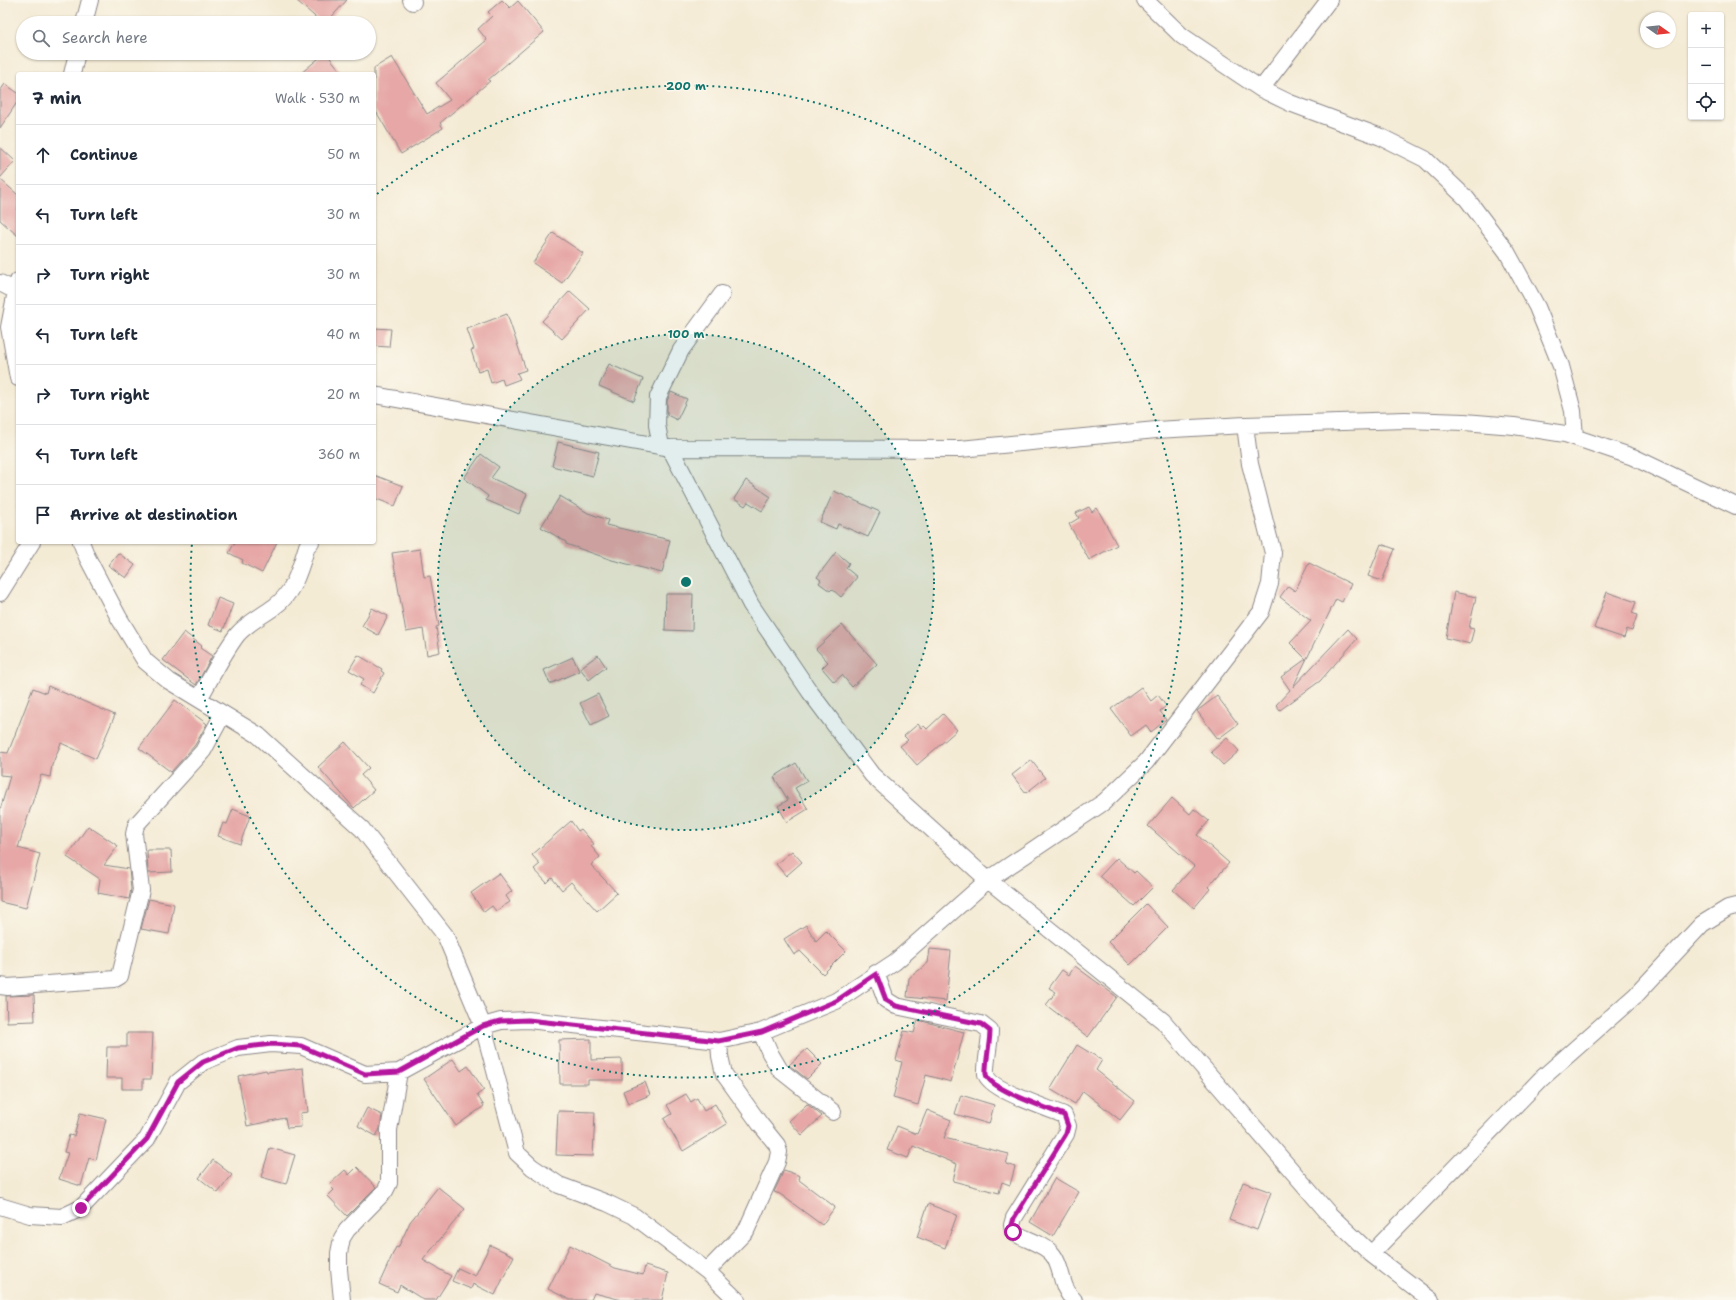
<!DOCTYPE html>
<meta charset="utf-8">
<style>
:root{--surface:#fff;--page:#f2f2f3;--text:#1f2937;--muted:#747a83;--line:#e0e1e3}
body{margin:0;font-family:"Shantell Sans",sans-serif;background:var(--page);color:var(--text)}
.controls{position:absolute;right:12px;top:12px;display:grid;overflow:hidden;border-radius:4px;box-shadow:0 1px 3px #0004}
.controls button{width:36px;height:36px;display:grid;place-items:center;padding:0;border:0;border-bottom:1px solid var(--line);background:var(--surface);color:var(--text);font:20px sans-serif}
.compass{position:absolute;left:1640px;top:12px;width:36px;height:36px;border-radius:50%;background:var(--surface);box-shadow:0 1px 3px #0004;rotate:105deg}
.stop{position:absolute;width:12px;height:12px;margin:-9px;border:3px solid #b5179e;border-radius:50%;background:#fff}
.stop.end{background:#b5179e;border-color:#fff;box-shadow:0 1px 4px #0008}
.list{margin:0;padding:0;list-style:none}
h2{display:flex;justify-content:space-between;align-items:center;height:52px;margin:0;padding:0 16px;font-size:17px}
h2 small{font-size:13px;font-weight:400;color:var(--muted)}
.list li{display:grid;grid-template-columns:26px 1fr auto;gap:12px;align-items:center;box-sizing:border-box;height:60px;padding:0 16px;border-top:1px solid var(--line)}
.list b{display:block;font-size:15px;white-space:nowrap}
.list em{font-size:13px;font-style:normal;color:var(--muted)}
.icon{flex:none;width:22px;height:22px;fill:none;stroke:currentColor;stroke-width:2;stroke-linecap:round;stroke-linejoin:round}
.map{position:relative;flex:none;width:1736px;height:1300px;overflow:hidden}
.search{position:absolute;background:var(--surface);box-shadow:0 1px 3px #0004;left:16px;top:16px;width:360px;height:44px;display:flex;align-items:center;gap:10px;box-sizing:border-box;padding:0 14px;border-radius:22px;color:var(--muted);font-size:15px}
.panel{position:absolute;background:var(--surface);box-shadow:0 1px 3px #0004;left:16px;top:72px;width:360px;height:472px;border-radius:4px}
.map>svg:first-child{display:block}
.building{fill:#e6a7a6}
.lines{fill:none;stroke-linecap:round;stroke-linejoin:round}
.minor-casing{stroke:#8b8688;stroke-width:18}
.minor{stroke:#fff;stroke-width:16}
.route{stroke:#b5179e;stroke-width:5}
.ring{fill:none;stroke:#0f766e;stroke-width:2;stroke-dasharray:2 4}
.centre{fill:#0f766e;stroke:#fbf7ec;stroke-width:2}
.ring-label{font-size:12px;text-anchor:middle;font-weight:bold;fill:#0f766e;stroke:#fbf7ec;stroke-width:3;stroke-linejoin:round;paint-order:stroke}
</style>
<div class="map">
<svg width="1736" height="1300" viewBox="0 0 1736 1300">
<rect width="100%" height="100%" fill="#fbf7ec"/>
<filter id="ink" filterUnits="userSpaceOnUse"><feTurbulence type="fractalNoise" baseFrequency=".025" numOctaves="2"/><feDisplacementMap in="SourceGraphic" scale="8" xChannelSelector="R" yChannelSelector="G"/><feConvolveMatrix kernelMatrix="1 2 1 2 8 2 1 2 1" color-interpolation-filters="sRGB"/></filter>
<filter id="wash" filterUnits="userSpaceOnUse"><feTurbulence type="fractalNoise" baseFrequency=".012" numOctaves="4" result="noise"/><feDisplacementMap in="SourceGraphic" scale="16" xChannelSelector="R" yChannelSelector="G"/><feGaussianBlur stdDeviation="0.9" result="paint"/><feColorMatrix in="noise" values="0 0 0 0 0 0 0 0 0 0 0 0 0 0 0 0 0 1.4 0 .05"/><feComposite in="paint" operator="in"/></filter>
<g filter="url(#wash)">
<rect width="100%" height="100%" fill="#f4ebd5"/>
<g id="blocks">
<path class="building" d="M 296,0 L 347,0 L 326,23 L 322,23 Z
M 502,0 L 510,8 L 518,1 L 544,32 L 488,80 L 490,81 L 440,123 L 443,128 L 401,154 L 374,108 L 374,68 L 392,57 L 427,114 L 450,100 L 436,83 L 487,40 L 478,29 L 492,16 L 488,12 Z
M 326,53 L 343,74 L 300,74 L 325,53 Z
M 5,84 L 18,93 L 18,101 L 0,128 L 0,91 Z
M 0,147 L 15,161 L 0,178 Z
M 0,179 L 18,195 L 18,236 L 0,220 Z
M 553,233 L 583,253 L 562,283 L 533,263 Z
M 570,291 L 590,309 L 562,339 L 542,321 Z
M 507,314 L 526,370 L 517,373 L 520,379 L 504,385 L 502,379 L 491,383 L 487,369 L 478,372 L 471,350 L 474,349 L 467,329 Z
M 374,328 L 391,329 L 389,347 L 374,346 Z
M 609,364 L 643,379 L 634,401 L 599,386 Z
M 671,392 L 687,399 L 677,420 L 667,415 L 667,401 Z
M 558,442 L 599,452 L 593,476 L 552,466 Z
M 481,454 L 499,467 L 491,478 L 527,494 L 519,514 L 486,500 L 488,496 L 464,478 Z
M 374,475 L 403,486 L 395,506 L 374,498 Z
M 746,480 L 771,497 L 762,511 L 748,502 L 745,506 L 734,499 Z
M 834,491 L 880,512 L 868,537 L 838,524 L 836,529 L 820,522 Z
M 560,496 L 588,513 L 608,520 L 606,525 L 670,540 L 662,573 L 612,560 L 566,544 L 566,542 L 541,527 Z
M 1089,507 L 1092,512 L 1097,508 L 1117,545 L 1089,560 L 1069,524 L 1079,518 L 1076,513 Z
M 235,542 L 277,542 L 262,573 L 242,563 L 243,560 L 229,553 Z
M 1381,544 L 1395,549 L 1382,581 L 1368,576 Z
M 420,549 L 424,577 L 430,576 L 439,626 L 436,627 L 440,652 L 427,655 L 423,629 L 406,632 L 392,553 Z
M 836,552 L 849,563 L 846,568 L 857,577 L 841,597 L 832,589 L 830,591 L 819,583 L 821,580 L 817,577 Z
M 118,553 L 135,565 L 126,578 L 108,565 Z
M 1309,563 L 1351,584 L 1342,602 L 1336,599 L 1293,687 L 1348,629 L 1357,639 L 1320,681 L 1280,710 L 1276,705 L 1290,690 L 1281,677 L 1306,659 L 1290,643 L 1311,621 L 1280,597 L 1288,586 L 1295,591 Z
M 1454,592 L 1476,597 L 1469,628 L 1474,629 L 1470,644 L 1446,638 Z
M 1607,592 L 1636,602 L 1632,613 L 1637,615 L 1632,631 L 1627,629 L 1624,638 L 1594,628 Z
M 666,594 L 693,594 L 692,631 L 665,630 Z
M 218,598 L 233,604 L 223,631 L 208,625 Z
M 372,608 L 388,616 L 378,635 L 362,626 Z
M 842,625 L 877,664 L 852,687 L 842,675 L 834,682 L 822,668 L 828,662 L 816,649 Z
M 184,632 L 202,646 L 200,648 L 212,656 L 196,685 L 163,660 Z
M 358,655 L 382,669 L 381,671 L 384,673 L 373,693 L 360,685 L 364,679 L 349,670 Z
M 598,655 L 606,667 L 589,680 L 580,668 Z
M 573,657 L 579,671 L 550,684 L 544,670 Z
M 48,686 L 115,715 L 96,759 L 61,743 L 52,765 L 50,777 L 41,775 L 18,848 L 40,854 L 26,908 L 0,902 L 0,810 L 10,776 L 0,775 L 0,752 L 8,753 L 33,688 L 46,693 Z
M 1141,687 L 1151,701 L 1158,695 L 1166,706 L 1160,711 L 1166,720 L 1151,732 L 1146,725 L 1131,736 L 1111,709 Z
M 598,694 L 609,716 L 591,725 L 580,703 Z
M 1217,696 L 1238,724 L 1218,739 L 1197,711 Z
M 175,700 L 207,724 L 195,745 L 171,772 L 139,748 Z
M 943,714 L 957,730 L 917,765 L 900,746 L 908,740 L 904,736 L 918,724 L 921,728 L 924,726 L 927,729 Z
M 1227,738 L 1239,751 L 1223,765 L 1211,752 Z
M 345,742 L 369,768 L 361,775 L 374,790 L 354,808 L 318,767 Z
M 1031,760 L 1045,778 L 1026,793 L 1012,775 Z
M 796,763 L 807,781 L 795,788 L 808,809 L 787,822 L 778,806 L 788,800 L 774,777 Z
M 1172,798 L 1190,814 L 1194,809 L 1209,821 L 1197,835 L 1229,863 L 1208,887 L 1210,889 L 1194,908 L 1173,890 L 1194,866 L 1148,826 Z
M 233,809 L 250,816 L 240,844 L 218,836 L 223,823 L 227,824 Z
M 571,821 L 578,831 L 581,829 L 594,844 L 591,846 L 600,857 L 591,865 L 617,893 L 597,911 L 571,882 L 562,890 L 552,878 L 547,883 L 534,869 L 540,864 L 532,855 Z
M 88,826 L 118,846 L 104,865 L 129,869 L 131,889 L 129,899 L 98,893 L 100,879 L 67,857 Z
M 147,850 L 171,850 L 172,872 L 148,873 Z
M 792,851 L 802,862 L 786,876 L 776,864 Z
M 1117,858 L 1134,873 L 1136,871 L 1153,887 L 1134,906 L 1100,876 Z
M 499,873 L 512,891 L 506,896 L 510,902 L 496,911 L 492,906 L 484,912 L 471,893 Z
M 149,899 L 174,904 L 169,934 L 141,929 Z
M 1146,904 L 1168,927 L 1130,965 L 1108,942 Z
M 806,925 L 816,941 L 826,931 L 846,951 L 823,974 L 800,951 L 794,955 L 784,939 Z
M 930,949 L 951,951 L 946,1001 L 907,997 L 909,978 L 928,963 Z
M 1075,966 L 1117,997 L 1088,1037 L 1046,1005 L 1056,992 L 1049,988 L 1062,970 L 1069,975 Z
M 34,995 L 35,1021 L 7,1022 L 6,996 Z
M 918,1020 L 964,1032 L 951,1082 L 926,1075 L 918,1105 L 893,1098 L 902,1062 L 896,1060 L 904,1031 L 914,1033 Z
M 127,1033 L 153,1033 L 151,1079 L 143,1079 L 143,1089 L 122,1089 L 122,1078 L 106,1078 L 107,1047 L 127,1047 Z
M 591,1039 L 591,1060 L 622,1059 L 622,1080 L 588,1080 L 588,1084 L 560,1084 L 559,1040 Z
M 1077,1045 L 1102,1060 L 1096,1070 L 1135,1101 L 1120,1120 L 1083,1091 L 1075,1104 L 1050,1089 Z
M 807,1049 L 822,1064 L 807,1079 L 789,1065 Z
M 453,1059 L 461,1071 L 468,1066 L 484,1090 L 477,1095 L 484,1106 L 456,1126 L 424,1079 Z
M 303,1068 L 308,1112 L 300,1113 L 301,1127 L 287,1128 L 285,1118 L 247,1126 L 238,1076 L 266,1070 L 267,1072 Z
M 645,1082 L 650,1095 L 628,1104 L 623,1091 Z
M 686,1094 L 691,1102 L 697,1098 L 704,1111 L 715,1104 L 727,1124 L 683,1151 L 664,1119 L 672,1114 L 667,1105 Z
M 961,1095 L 994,1105 L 989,1124 L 955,1114 Z
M 807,1104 L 822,1116 L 802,1135 L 789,1121 Z
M 367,1108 L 382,1115 L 380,1129 L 376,1136 L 358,1126 Z
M 927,1110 L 951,1120 L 944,1138 L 1009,1154 L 1006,1164 L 1015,1167 L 1010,1185 L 1002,1182 L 999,1193 L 953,1181 L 957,1164 L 913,1146 L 908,1158 L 887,1150 L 897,1126 L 917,1134 Z
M 558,1111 L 595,1112 L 593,1156 L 556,1155 Z
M 80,1113 L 106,1119 L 96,1160 L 89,1158 L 81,1186 L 59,1179 L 68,1153 L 64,1152 L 69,1135 L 74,1136 Z
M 270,1148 L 295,1155 L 286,1184 L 261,1177 Z
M 213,1160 L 232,1175 L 218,1193 L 199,1178 Z
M 357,1167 L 376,1187 L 347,1216 L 328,1196 L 334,1190 L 329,1185 L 345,1170 L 349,1175 Z
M 784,1170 L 800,1176 L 799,1180 L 835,1207 L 822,1225 L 780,1194 L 774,1192 Z
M 1055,1178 L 1079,1192 L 1053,1236 L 1030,1222 Z
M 1243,1182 L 1271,1192 L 1257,1230 L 1229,1220 Z
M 438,1187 L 465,1209 L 423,1260 L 451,1276 L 436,1300 L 424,1300 L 400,1285 L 397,1292 L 379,1284 L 396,1247 L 398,1248 L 410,1222 Z
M 928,1204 L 957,1215 L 945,1248 L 917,1237 Z
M 490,1245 L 514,1256 L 495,1295 L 473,1284 L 471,1289 L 452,1281 L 458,1268 L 475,1276 Z
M 570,1245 L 615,1268 L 643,1275 L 645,1266 L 668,1273 L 662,1300 L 622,1300 L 594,1293 L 591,1300 L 570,1300 L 548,1289 Z"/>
</g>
</g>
<g filter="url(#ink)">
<use href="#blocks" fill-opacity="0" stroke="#8b8688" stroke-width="1"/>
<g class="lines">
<defs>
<path id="minor" d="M 411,0 L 413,2
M 1145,0 L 1182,36 L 1261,89 L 1290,103 L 1381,137 L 1425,159 L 1467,199 L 1507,252 L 1537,307 L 1561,366 L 1573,411 L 1575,437
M 84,23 L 90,0
M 72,74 L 77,53
M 1261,89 L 1329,0
M 18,281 L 9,327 L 18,378
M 0,283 L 18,292
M 374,395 L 670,448 L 960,449 L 1156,430 L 1245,425 L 1405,420 L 1464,422 L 1514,426 L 1565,434 L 1633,457 L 1736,506
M 661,446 L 657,425 L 658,397 L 681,350 L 722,294
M 670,448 L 751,605 L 810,692 L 872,775 L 988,880 L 1163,1021 L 1330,1215 L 1371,1254 L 1431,1300
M 81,542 L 87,557 L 119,618 L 145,661 L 169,681 L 258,735 L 362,829 L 445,935 L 483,1026 L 517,1153 L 532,1167 L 559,1185 L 607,1203 L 634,1216 L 707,1271 L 737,1300
M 0,593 L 32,542
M 199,699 C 211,678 222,655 237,635 C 246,624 262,616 274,607 C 294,593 300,569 307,546 L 311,542
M 876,973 L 886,1000 L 896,1006 L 981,1024 L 990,1031 C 990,1043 985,1065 986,1074 C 988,1089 1050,1109 1064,1115 L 1068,1126 L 1066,1134 L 1014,1218 L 1012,1225 L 1013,1232 C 1025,1240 1044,1243 1053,1255 C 1063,1268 1060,1288 1074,1300
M 0,986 L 8,987 L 115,979 L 120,976 L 141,890 L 134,834 L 136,825 L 203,751 L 223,714
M 761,1032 L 770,1053 L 780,1070 L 833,1112
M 0,1206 L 30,1215 L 62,1217 L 81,1208 L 147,1139 L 178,1082 L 203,1062 L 238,1048 L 271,1044 L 301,1046 L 365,1074 L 399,1072 L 483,1026 L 501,1021 L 528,1020 L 719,1041 L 761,1032 L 836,1001 L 895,962 L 988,880 L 1104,802 L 1146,762 L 1261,612 L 1270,584 L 1273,553 L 1250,464 L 1245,425
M 1371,1254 L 1541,1079 L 1636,995 L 1702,924 L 1728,908 L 1736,906
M 707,1271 L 746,1231 L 777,1162 L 779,1152 L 777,1145 L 760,1124 L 724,1074 L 720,1056 L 719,1041
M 342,1300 L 339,1269 L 339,1253 L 342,1238 L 347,1230 L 385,1191 L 389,1183 L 389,1130 L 399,1072"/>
</defs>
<use href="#minor" class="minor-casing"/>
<use href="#minor" class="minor"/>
</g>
</g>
<g class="lines" filter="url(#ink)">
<path class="route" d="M 81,1208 L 147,1139 L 178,1082 L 203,1062 L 238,1048 L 272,1044 L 301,1046 L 365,1074 L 399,1072 L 483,1026 L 500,1021 L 528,1020 L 719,1041 L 762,1032 L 836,1001 L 876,974 L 886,1000 L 896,1006 L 981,1024 L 990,1031 C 990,1043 985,1065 986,1074 C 988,1089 1050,1109 1064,1115 L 1068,1126 L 1066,1134 L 1014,1218 L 1012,1225 L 1013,1232"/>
</g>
<circle cx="686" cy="582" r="248" fill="#0f766e" fill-opacity=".12"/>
<g class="ring">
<circle cx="686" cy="582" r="248"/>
<path d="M377 194A496 496 0 1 1 192 543"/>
</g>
<circle cx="686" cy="582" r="6" class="centre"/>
<g class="ring-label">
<text x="686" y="90">200 m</text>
<text x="686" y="338">100 m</text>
</g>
</svg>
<div class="controls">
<button>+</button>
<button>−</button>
<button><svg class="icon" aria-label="locate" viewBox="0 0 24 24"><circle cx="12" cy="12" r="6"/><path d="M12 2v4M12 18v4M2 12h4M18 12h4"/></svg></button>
</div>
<svg class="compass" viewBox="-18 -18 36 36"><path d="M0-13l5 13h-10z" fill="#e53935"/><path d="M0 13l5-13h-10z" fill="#747a83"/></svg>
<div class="stop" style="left:1013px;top:1232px"></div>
<div class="stop end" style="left:81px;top:1208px"></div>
<div class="search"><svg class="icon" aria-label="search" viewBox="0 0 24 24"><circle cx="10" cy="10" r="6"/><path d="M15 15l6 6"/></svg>Search here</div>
<section class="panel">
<h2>7 min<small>Walk · 530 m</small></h2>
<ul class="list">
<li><svg class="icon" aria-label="ahead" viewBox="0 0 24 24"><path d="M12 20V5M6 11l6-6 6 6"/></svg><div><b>Continue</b></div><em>50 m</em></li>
<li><svg class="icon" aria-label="left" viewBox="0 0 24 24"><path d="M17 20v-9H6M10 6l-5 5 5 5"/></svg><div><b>Turn left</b></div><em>30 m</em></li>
<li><svg class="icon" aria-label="right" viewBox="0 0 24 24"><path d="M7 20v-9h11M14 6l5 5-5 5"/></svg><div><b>Turn right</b></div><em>30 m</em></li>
<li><svg class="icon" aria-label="left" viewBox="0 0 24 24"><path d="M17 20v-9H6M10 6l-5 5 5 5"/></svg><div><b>Turn left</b></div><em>40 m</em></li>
<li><svg class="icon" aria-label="right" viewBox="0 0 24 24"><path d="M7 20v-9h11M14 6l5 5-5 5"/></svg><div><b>Turn right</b></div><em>20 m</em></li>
<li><svg class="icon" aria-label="left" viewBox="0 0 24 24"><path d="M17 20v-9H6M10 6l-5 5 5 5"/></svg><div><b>Turn left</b></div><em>360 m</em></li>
<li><svg class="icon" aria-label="arrive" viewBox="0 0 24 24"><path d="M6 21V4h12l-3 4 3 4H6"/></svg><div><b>Arrive at destination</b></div></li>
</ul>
</section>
</div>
